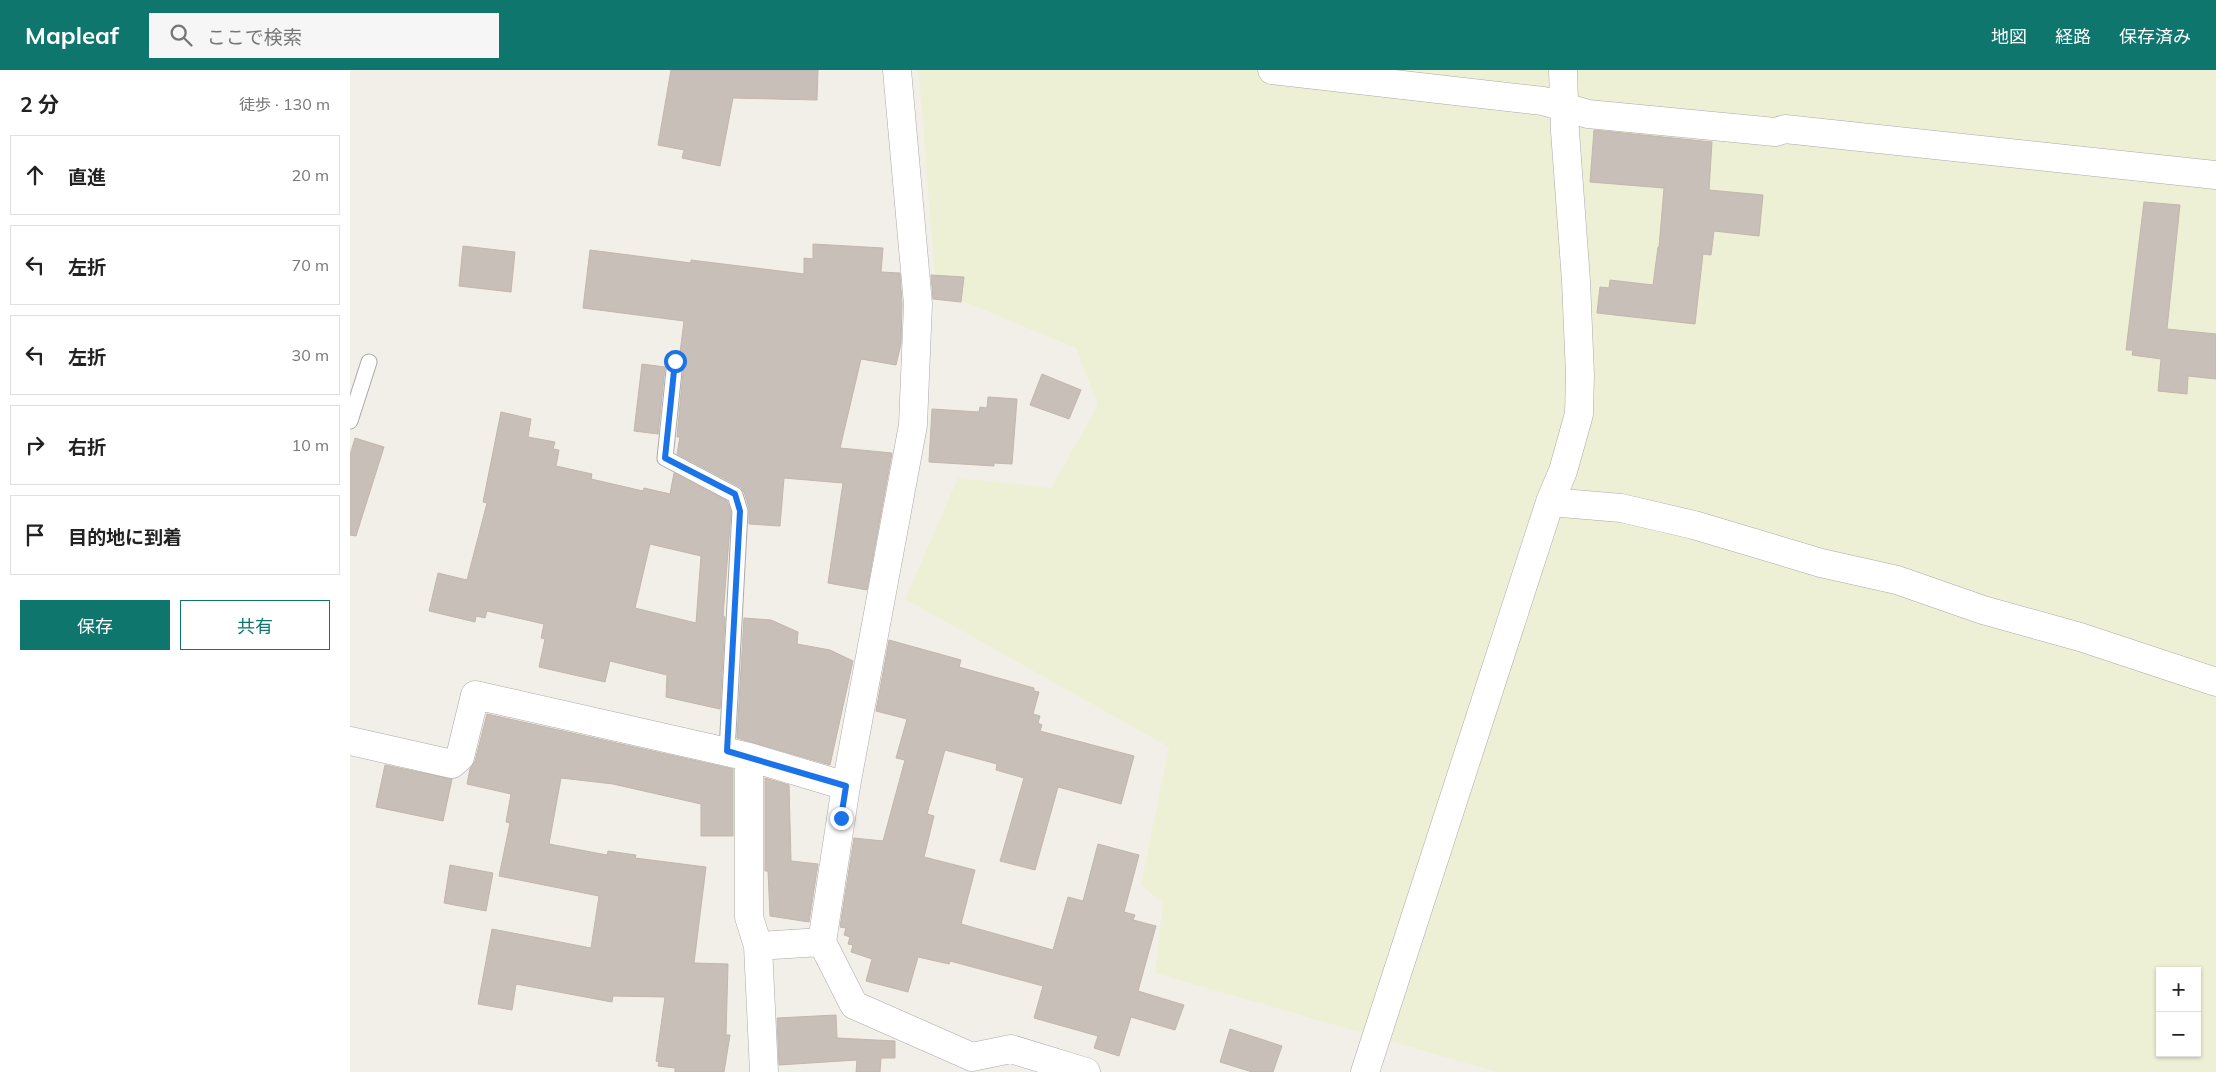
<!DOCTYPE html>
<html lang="ja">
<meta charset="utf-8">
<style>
:root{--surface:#fff;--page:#f6f6f6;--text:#222;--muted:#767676;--line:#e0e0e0;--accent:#0f766e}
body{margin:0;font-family:Mulish,"Noto Sans JP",sans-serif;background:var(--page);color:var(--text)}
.controls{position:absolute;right:15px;bottom:15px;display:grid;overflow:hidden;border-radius:0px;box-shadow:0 1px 4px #0004}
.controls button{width:45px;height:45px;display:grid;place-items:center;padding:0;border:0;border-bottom:1px solid var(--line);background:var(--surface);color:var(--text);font:25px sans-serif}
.stop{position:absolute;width:15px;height:15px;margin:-11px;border:4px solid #1a73e8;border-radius:50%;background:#fff}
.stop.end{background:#1a73e8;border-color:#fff;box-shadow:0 1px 5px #0008}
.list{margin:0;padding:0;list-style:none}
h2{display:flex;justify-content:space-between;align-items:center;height:65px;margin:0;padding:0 20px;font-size:21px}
h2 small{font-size:16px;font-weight:400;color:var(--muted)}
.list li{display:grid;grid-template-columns:32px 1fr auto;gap:15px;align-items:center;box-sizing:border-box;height:80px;margin:0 10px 10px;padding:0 10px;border:1px solid var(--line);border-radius:0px}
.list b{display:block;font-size:19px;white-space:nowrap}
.list em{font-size:16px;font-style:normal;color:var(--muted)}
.actions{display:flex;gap:10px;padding:15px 20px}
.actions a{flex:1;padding:11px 0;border:1px solid var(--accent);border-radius:0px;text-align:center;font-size:18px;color:var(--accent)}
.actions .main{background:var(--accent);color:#fff}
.icon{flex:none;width:28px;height:28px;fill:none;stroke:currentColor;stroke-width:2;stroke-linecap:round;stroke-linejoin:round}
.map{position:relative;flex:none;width:1866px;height:1002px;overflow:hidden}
header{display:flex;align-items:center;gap:30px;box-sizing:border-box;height:70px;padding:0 25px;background:var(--accent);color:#fff}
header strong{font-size:24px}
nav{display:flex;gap:28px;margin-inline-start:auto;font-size:18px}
.search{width:350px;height:45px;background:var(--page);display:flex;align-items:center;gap:12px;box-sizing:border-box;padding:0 18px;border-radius:0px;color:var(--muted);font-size:19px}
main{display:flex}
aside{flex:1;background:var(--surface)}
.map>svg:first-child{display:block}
.farmland{fill:#eef0d5;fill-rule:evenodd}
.building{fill:#c7bfb8;stroke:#c4b6ab;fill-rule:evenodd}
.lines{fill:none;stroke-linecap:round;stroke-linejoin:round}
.service-casing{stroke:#a9a9a9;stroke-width:17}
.minor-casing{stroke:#a9a9a9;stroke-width:29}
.service{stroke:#fff;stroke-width:15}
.minor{stroke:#fff;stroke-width:28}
.route{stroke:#1a73e8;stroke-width:6}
</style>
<header>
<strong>Mapleaf</strong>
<div class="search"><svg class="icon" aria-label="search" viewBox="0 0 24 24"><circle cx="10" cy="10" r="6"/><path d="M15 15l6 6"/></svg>ここで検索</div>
<nav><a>地図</a><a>経路</a><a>保存済み</a></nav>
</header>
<main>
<aside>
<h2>2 分<small>徒歩 · 130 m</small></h2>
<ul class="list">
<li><svg class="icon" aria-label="ahead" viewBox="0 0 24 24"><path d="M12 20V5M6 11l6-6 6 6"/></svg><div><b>直進</b></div><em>20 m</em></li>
<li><svg class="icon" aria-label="left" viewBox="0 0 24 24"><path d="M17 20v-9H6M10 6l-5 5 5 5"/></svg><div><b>左折</b></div><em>70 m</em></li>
<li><svg class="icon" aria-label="left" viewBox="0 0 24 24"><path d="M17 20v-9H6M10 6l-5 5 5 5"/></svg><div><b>左折</b></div><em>30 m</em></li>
<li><svg class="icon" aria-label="right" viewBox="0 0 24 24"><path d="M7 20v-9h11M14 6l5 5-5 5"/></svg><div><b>右折</b></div><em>10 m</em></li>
<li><svg class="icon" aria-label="arrive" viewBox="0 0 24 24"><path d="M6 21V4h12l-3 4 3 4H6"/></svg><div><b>目的地に到着</b></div></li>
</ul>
<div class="actions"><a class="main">保存</a><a>共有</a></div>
</aside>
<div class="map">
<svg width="1866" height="1002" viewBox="0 0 1866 1002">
<rect width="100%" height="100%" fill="#f2efe9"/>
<path class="farmland" d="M 567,0 L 1866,0 L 1866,1002 L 1147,1002 L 805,903 L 813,833 L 791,815 L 819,677 L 555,529 L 608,408 L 701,418 L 748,335 L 726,278 L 586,220 L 569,5 ZM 1810,901 L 1847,901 L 1847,983 L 1810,983 Z"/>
<path class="building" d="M 321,0 L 468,0 L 467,30 L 383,28 L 370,96 L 332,88 L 334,80 L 308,75 Z
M 1244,60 L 1362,72 L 1359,120 L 1413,125 L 1409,166 L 1364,161 L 1361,185 L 1353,184 L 1345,254 L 1247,243 L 1250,217 L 1259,218 L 1260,210 L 1303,215 L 1308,177 L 1309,177 L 1314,118 L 1240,112 Z
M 1794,132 L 1830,135 L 1817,259 L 1866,264 L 1866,309 L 1838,306 L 1837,324 L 1808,321 L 1811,289 L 1782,285 L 1783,280 L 1776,280 Z
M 463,174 L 533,178 L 531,202 L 550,203 L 552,234 L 551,274 L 546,295 L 511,289 L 490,378 L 542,383 L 517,520 L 478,513 L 493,413 L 434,408 L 430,456 L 399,454 L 399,438 L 394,422 L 390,417 L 327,384 L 330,367 L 327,367 L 334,292 L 330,283 L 334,251 L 233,238 L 240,180 L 341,193 L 341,190 L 454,204 L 454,188 L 463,189 Z
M 113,176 L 165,182 L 161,222 L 109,216 Z
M 581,205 L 614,207 L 611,232 L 583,229 Z
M 292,294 L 315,297 L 308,364 L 284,361 Z
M 692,304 L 731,320 L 719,349 L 680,335 Z
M 638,327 L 667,329 L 662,394 L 644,393 L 644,396 L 579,392 L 582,339 L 629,342 L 630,337 L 637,338 Z
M 151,342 L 181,349 L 178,367 L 205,372 L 203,379 L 209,380 L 206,396 L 242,404 L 241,409 L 293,421 L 294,418 L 320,424 L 324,403 L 377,431 L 381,442 L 373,546 L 375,547 L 370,639 L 316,627 L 317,605 L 260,591 L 255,612 L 189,597 L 195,569 L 191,568 L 194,554 L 137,541 L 135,548 L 126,546 L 125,552 L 79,541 L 88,503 L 117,510 L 137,433 L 133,432 ZM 300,474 L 351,486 L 346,553 L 285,538 Z
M 5,368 L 34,377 L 6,466 L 0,465 L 0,385 Z
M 394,548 L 421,550 L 448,562 L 447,574 L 480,580 L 503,591 L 480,695 L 387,668 Z
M 539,570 L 611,590 L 609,597 L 684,618 L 684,621 L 689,622 L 683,644 L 690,646 L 688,653 L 692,655 L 690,661 L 784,686 L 771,734 L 708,717 L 685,800 L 650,791 L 674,708 L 646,700 L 647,694 L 595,680 L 577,744 L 584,746 L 574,787 L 625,800 L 611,854 L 703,880 L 718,827 L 733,831 L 748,774 L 789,785 L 774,842 L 785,845 L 783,850 L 806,856 L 788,921 L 834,935 L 825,960 L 781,947 L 769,986 L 744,978 L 748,966 L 684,948 L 693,916 L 600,891 L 599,894 L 568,887 L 558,922 L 516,911 L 522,889 L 501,882 L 503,875 L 498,874 L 500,867 L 494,865 L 496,858 L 490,857 L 504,768 L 533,771 L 555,690 L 546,688 L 557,649 L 526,641 Z
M 137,644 L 383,699 L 383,766 L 351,766 L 351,734 L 263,714 L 211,708 L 199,774 L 257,785 L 258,781 L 286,785 L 285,788 L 356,797 L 344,893 L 378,894 L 376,965 L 380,965 L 374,1002 L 325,1002 L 325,998 L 308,996 L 309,992 L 306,991 L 315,927 L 263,926 L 262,932 L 166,914 L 162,940 L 128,934 L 142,859 L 241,878 L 249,826 L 149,806 L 160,753 L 156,752 L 161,724 L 117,714 L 120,699 L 125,691 Z
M 35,695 L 102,709 L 93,751 L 26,737 Z
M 415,708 L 439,715 L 441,791 L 468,794 L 459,852 L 420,846 L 418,801 L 415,801 Z
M 100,795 L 143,803 L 136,841 L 94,833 Z
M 486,945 L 487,968 L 545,971 L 545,988 L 531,988 L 530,1002 L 506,1002 L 507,990 L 429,995 L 427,948 Z
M 880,959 L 932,976 L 923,1002 L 902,1002 L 870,992 Z"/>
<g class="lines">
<defs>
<path id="service" d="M 325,291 L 315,388 L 385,425 L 390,441 L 377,681
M 0,351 L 19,292"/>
<path id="minor" d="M 547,0 L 568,234 L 563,355 L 496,716 L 472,872 L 504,935 L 622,987 L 661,979 L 736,1002
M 922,0 L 1193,31 L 1238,44 L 1425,62 L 1435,59 L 1866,105
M 1200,432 L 1271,438 L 1344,455 L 1471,493 L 1547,510 L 1633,540 L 1730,567 L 1866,612
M 0,671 L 102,694 L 110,687 L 125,625 L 399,687 L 496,716
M 399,687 L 399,847 L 408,876 L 414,1002
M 408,876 L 472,872
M 1015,1002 L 1200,432 L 1213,401 L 1229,344 L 1230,305 L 1226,211 L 1215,61 L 1213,0"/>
</defs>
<use href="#service" class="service-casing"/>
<use href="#minor" class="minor-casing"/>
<use href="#service" class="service"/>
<use href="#minor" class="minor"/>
</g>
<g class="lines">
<path class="route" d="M 325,291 L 315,388 L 385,424 L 390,441 L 377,681 L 496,716 L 491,748"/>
</g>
</svg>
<div class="controls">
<button>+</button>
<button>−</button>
</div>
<div class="stop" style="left:325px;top:291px"></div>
<div class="stop end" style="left:491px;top:748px"></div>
</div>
</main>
